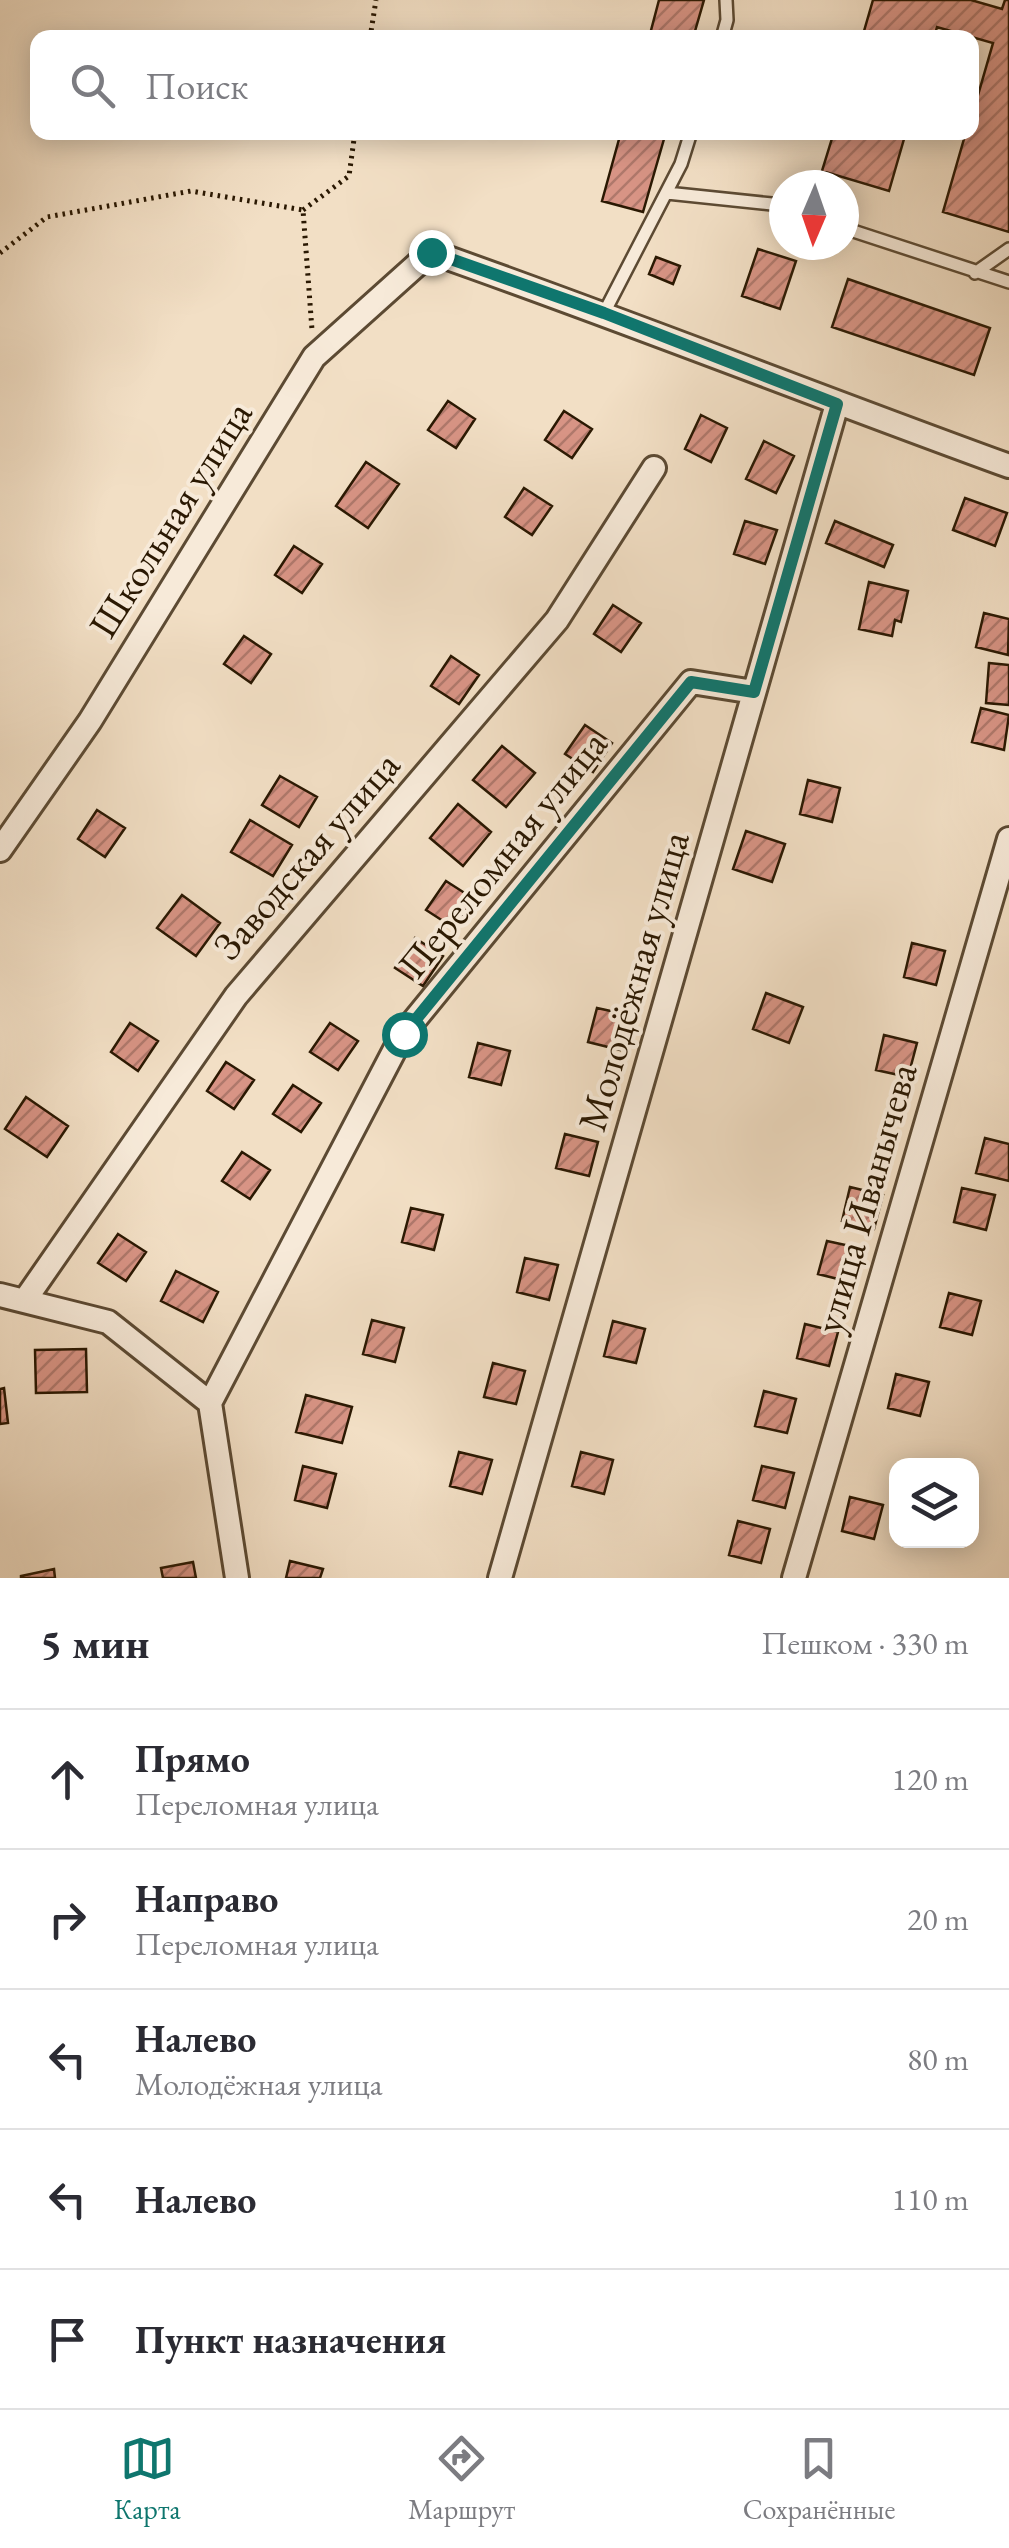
<!DOCTYPE html>
<html lang="ru">
<meta charset="utf-8">
<style>
:root{--surface:#fff;--page:#f2f2f3;--text:#2b2b33;--muted:#7c7c81;--line:#e1e1e2;--accent:#0f766e}
body{margin:0;font-family:"EB Garamond",serif;background:var(--page);color:var(--text)}
.controls{position:absolute;right:30px;bottom:30px;display:grid;overflow:hidden;border-radius:20px;box-shadow:0 5px 25px #0003}
.controls button{width:90px;height:90px;display:grid;place-items:center;padding:0;border:0;border-bottom:2px solid var(--line);background:var(--surface);color:var(--text);font:50px sans-serif}
.compass{position:absolute;left:769px;top:170px;width:90px;height:90px;border-radius:50%;background:var(--surface);box-shadow:0 5px 25px #0003;rotate:182deg}
.stop{position:absolute;width:30px;height:30px;margin:-22px;border:8px solid #0f766e;border-radius:50%;background:#fff}
.stop.end{background:#0f766e;border-color:#fff;box-shadow:0 2px 10px #0008}
.list{margin:0;padding:0;list-style:none}
h2{display:flex;justify-content:space-between;align-items:center;height:130px;margin:0;padding:0 40px;font-size:42px}
h2 small{font-size:32px;font-weight:400;color:var(--muted)}
.list li{display:grid;grid-template-columns:65px 1fr auto;gap:30px;align-items:center;box-sizing:border-box;height:140px;padding:0 40px;border-top:2px solid var(--line)}
.list b{display:block;font-size:38px;white-space:nowrap}
.list p{margin:0;font-size:32px;white-space:nowrap;color:var(--muted)}
.list em{font-size:32px;font-style:normal;color:var(--muted)}
.icon{flex:none;width:55px;height:55px;fill:none;stroke:currentColor;stroke-width:2;stroke-linecap:round;stroke-linejoin:round}
.map{position:relative;flex:none;width:1009px;height:1578px;overflow:hidden}
.search{position:absolute;background:var(--surface);box-shadow:0 5px 25px #0003;left:30px;right:30px;top:30px;height:110px;display:flex;align-items:center;gap:25px;box-sizing:border-box;padding:0 35px;border-radius:20px;color:var(--muted);font-size:38px}
.sheet{height:830px;background:var(--surface)}
nav{display:flex;justify-content:space-around;align-items:center;box-sizing:border-box;height:140px;border-top:2px solid var(--line);background:var(--surface);font-size:28px;color:var(--muted)}
nav a{display:grid;justify-items:center;gap:5px}
nav .on{color:var(--accent)}
.map>svg:first-child{display:block}
.building{fill:url(#building-hatch);stroke:#2a1802;stroke-width:2.5}
.lines{fill:none;stroke-linecap:round;stroke-linejoin:round}
.lane-casing{stroke:#5c4a33;stroke-width:16}
.street-casing{stroke:#5c4a33;stroke-width:28}
.path{stroke:#2a1802;stroke-width:5;stroke-dasharray:2.5 5;stroke-linecap:butt}
.lane{stroke:#f7ead9;stroke-width:11}
.street{stroke:#f7ead9;stroke-width:22}
.route{stroke:#0f766e;stroke-width:12}
.labels{text-anchor:middle;stroke-width:8;stroke-linejoin:round;paint-order:stroke}
.street-label{font-size:40px;fill:#2a1802;stroke:#f7ead9}
</style>
<div class="map">
<svg width="1009" height="1578" viewBox="0 0 1009 1578">
<defs>
<pattern id="building-hatch" width="6" height="6" patternUnits="userSpaceOnUse" patternTransform="scale(2.5)"><rect width="6" height="6" fill="#d89485"/><path d="M-1 1l2-2M0 6l6-6M5 7l2-2" fill="none" stroke="#af786b"/></pattern>
</defs>
<rect width="100%" height="100%" fill="#f2dfc5"/>
<filter id="stains"><feTurbulence type="fractalNoise" baseFrequency=".002" numOctaves="4"/><feColorMatrix values="0 0 0 0 .2 0 0 0 0 .09 0 0 0 0 .02 0 0 0 .5 -.17"/></filter>
<radialGradient id="worn" r=".72"><stop offset=".6" stop-color="#630" stop-opacity="0"/><stop offset="1" stop-color="#630" stop-opacity=".3"/></radialGradient>
<path class="building" d="M 659,0 L 704,0 L 693,38 L 649,38 Z
M 873,0 L 971,0 L 1002,9 L 1005,0 L 1009,0 L 1009,232 L 943,212 L 966,132 L 972,132 L 972,116 L 993,43 L 937,27 L 934,38 L 862,38 Z
M 621,132 L 666,132 L 643,212 L 602,201 Z
M 834,132 L 906,132 L 889,191 L 822,171 Z
M 758,249 L 796,261 L 780,309 L 742,296 Z
M 656,257 L 680,266 L 673,284 L 649,274 Z
M 848,279 L 990,328 L 974,375 L 832,327 Z
M 448,401 L 475,419 L 456,448 L 428,430 Z
M 564,411 L 592,429 L 572,458 L 545,440 Z
M 701,415 L 727,428 L 711,462 L 685,449 Z
M 764,441 L 794,456 L 776,493 L 746,479 Z
M 366,462 L 399,484 L 368,528 L 336,506 Z
M 524,488 L 552,506 L 532,535 L 505,517 Z
M 965,498 L 1007,513 L 995,546 L 953,530 Z
M 745,521 L 777,530 L 765,564 L 734,554 Z
M 835,521 L 893,545 L 884,567 L 826,543 Z
M 294,546 L 322,564 L 302,593 L 275,575 Z
M 869,582 L 908,591 L 901,622 L 895,620 L 892,636 L 859,629 Z
M 613,605 L 641,623 L 621,652 L 594,634 Z
M 984,613 L 1009,619 L 1008,655 L 976,647 Z
M 244,636 L 271,654 L 251,683 L 224,664 Z
M 451,656 L 479,675 L 459,704 L 431,686 Z
M 989,663 L 1009,665 L 1009,705 L 986,703 Z
M 981,708 L 1009,715 L 1004,750 L 972,742 Z
M 585,725 L 612,743 L 593,772 L 565,754 Z
M 502,746 L 535,773 L 506,807 L 473,780 Z
M 280,776 L 317,797 L 299,827 L 262,805 Z
M 808,780 L 840,788 L 832,822 L 800,814 Z
M 458,804 L 491,832 L 463,866 L 430,838 Z
M 97,810 L 125,828 L 105,857 L 78,839 Z
M 250,820 L 292,845 L 273,876 L 231,852 Z
M 746,831 L 785,844 L 772,882 L 733,869 Z
M 446,881 L 474,899 L 454,928 L 426,910 Z
M 182,895 L 220,923 L 196,956 L 157,928 Z
M 415,938 L 443,956 L 423,986 L 395,968 Z
M 912,943 L 945,951 L 936,985 L 904,977 Z
M 766,993 L 803,1007 L 789,1043 L 753,1029 Z
M 597,1008 L 629,1015 L 620,1050 L 588,1042 Z
M 130,1023 L 158,1041 L 138,1071 L 111,1052 Z
M 330,1023 L 358,1041 L 338,1070 L 310,1052 Z
M 884,1035 L 917,1043 L 908,1077 L 876,1070 Z
M 478,1043 L 510,1051 L 501,1085 L 469,1077 Z
M 226,1062 L 254,1080 L 234,1109 L 207,1091 Z
M 293,1085 L 321,1103 L 301,1132 L 273,1114 Z
M 26,1097 L 68,1126 L 47,1157 L 5,1129 Z
M 565,1134 L 598,1142 L 589,1176 L 556,1168 Z
M 985,1138 L 1009,1144 L 1009,1181 L 976,1173 Z
M 242,1152 L 270,1170 L 250,1199 L 222,1181 Z
M 850,1187 L 883,1195 L 874,1229 L 842,1221 Z
M 962,1188 L 995,1195 L 986,1230 L 954,1222 Z
M 411,1208 L 443,1215 L 434,1250 L 402,1242 Z
M 118,1234 L 146,1252 L 126,1281 L 98,1263 Z
M 827,1241 L 859,1248 L 850,1282 L 818,1274 Z
M 525,1258 L 558,1265 L 549,1300 L 517,1292 Z
M 176,1271 L 218,1292 L 203,1322 L 161,1301 Z
M 949,1293 L 981,1301 L 972,1335 L 940,1327 Z
M 372,1320 L 404,1328 L 395,1362 L 363,1354 Z
M 613,1321 L 645,1329 L 636,1363 L 604,1356 Z
M 805,1324 L 838,1332 L 829,1366 L 797,1358 Z
M 86,1349 L 87,1392 L 36,1393 L 35,1350 Z
M 493,1363 L 525,1371 L 516,1404 L 484,1397 Z
M 896,1374 L 929,1382 L 920,1416 L 888,1408 Z
M 4,1388 L 8,1423 L 0,1424 L 0,1389 Z
M 764,1391 L 796,1399 L 787,1433 L 755,1426 Z
M 306,1395 L 352,1407 L 342,1443 L 296,1432 Z
M 459,1452 L 492,1460 L 482,1494 L 450,1486 Z
M 581,1452 L 613,1460 L 604,1494 L 572,1486 Z
M 303,1466 L 336,1474 L 327,1508 L 295,1500 Z
M 762,1466 L 794,1473 L 785,1508 L 753,1500 Z
M 850,1497 L 883,1505 L 874,1539 L 842,1531 Z
M 738,1521 L 770,1529 L 761,1563 L 729,1555 Z
M 290,1561 L 323,1569 L 320,1578 L 286,1578 Z
M 193,1562 L 196,1578 L 163,1578 L 161,1568 Z
M 54,1569 L 55,1578 L 21,1578 L 21,1576 Z"/>
<g class="lines">
<defs>
<path id="lane" d="M 722,38 L 727,20 L 726,0
M 667,193 L 772,204 L 784,208
M 844,228 L 1009,282
M 975,273 L 1009,249
M 604,313 L 681,164 L 691,132"/>
<path id="street" d="M 0,850 L 90,721 L 314,357 L 431,252 C 625,320 816,396 1009,466
M 0,1295 L 108,1322 L 210,1403 L 237,1578
M 25,1300 L 236,996 L 557,620 L 654,468
M 210,1403 L 403,1034 L 691,682 L 754,692
M 500,1578 L 837,404
M 794,1578 L 1009,839"/>
</defs>
<use href="#lane" class="lane-casing"/>
<use href="#street" class="street-casing"/>
<path class="path" d="M 370,38 L 376,0
M 303,210 L 349,176 L 355,132
M 0,253 L 47,217 L 191,191 L 303,210 L 312,330"/>
<use href="#lane" class="lane"/>
<use href="#street" class="street"/>
</g>
<g class="lines">
<path class="route" d="M 404,1034 L 691,682 L 754,692 L 837,404 L 604,313 L 431,252"/>
</g>
<g class="labels">
<g class="street-label">
<text transform="translate(170 519) rotate(-58)" y="14">Школьная улица</text>
<text transform="translate(502 854) rotate(-51)" y="14">Переломная улица</text>
<text transform="translate(306 855) rotate(-49)" y="14">Заводская улица</text>
<text transform="translate(633 981) rotate(-74)" y="14">Молодёжная улица</text>
<text transform="translate(865 1198) rotate(-74)" y="14">улица Иванычева</text>
</g>
</g>
<rect width="100%" height="100%" filter="url(#stains)"/>
<rect width="100%" height="100%" fill="url(#worn)"/>
</svg>
<div class="controls">
<button><svg class="icon" aria-label="layers" viewBox="0 0 24 24"><path d="M12 4l9 5-9 5-9-5zM3 14l9 5 9-5"/></svg></button>
</div>
<svg class="compass" viewBox="-18 -18 36 36"><path d="M0-13l5 13h-10z" fill="#e53935"/><path d="M0 13l5-13h-10z" fill="#7c7c81"/></svg>
<div class="stop" style="left:404px;top:1034px"></div>
<div class="stop end" style="left:431px;top:252px"></div>
<div class="search"><svg class="icon" aria-label="search" viewBox="0 0 24 24"><circle cx="10" cy="10" r="6"/><path d="M15 15l6 6"/></svg>Поиск</div>
</div>
<section class="sheet">
<h2>5 мин<small>Пешком · 330 m</small></h2>
<ul class="list">
<li><svg class="icon" aria-label="ahead" viewBox="0 0 24 24"><path d="M12 20V5M6 11l6-6 6 6"/></svg><div><b>Прямо</b><p>Переломная улица</p></div><em>120 m</em></li>
<li><svg class="icon" aria-label="right" viewBox="0 0 24 24"><path d="M7 20v-9h11M14 6l5 5-5 5"/></svg><div><b>Направо</b><p>Переломная улица</p></div><em>20 m</em></li>
<li><svg class="icon" aria-label="left" viewBox="0 0 24 24"><path d="M17 20v-9H6M10 6l-5 5 5 5"/></svg><div><b>Налево</b><p>Молодёжная улица</p></div><em>80 m</em></li>
<li><svg class="icon" aria-label="left" viewBox="0 0 24 24"><path d="M17 20v-9H6M10 6l-5 5 5 5"/></svg><div><b>Налево</b></div><em>110 m</em></li>
<li><svg class="icon" aria-label="arrive" viewBox="0 0 24 24"><path d="M6 21V4h12l-3 4 3 4H6"/></svg><div><b>Пункт назначения</b></div></li>
</ul>
</section>
<nav>
<a class="on"><svg class="icon" aria-label="map" viewBox="0 0 24 24"><path d="M3 6l6-2 6 2 6-2v14l-6 2-6-2-6 2zM9 4v14M15 6v14"/></svg>Карта</a>
<a><svg class="icon" aria-label="directions" viewBox="0 0 24 24"><path d="M12 3l9 9-9 9-9-9zM9 14v-3h6M13 9l2 2-2 2"/></svg>Маршрут</a>
<a><svg class="icon" aria-label="saved" viewBox="0 0 24 24"><path d="M7 4h10v16l-5-4-5 4z"/></svg>Сохранённые</a>
</nav>
